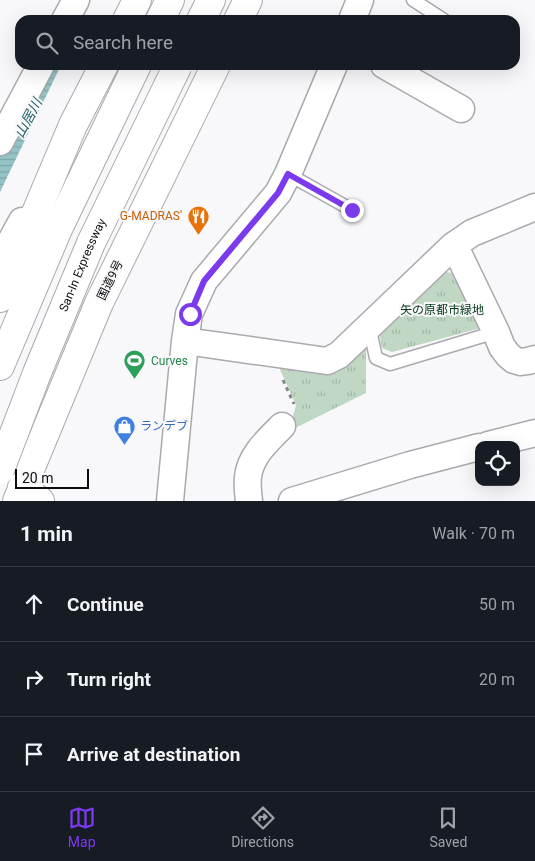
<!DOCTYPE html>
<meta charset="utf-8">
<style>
:root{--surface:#171b24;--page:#20242c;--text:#f1f3f6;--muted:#9ea1a6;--line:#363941;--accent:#7c3aed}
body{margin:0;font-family:Roboto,"Noto Sans JP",sans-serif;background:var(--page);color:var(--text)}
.controls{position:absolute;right:15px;bottom:15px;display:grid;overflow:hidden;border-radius:10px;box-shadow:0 5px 20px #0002}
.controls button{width:45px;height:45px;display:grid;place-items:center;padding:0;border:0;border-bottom:1px solid var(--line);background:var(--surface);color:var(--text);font:25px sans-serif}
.scale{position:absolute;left:15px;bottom:12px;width:74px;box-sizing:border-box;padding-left:5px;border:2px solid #0d0d0e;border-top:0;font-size:14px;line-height:18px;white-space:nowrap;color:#0d0d0e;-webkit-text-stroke:4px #f8f7fa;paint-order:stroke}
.stop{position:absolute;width:15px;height:15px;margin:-11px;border:4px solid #7c3aed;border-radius:50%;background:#fff}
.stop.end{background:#7c3aed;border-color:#fff;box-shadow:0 1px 5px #0008}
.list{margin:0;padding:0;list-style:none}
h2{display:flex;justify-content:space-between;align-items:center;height:65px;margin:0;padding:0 20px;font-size:21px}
h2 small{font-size:16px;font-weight:400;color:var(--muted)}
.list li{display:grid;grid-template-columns:32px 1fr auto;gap:15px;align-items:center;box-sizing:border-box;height:75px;padding:0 20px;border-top:1px solid var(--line)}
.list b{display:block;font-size:19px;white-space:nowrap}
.list em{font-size:16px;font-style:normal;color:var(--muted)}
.icon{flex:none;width:28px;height:28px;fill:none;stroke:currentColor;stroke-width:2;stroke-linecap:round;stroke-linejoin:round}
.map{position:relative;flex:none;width:535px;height:501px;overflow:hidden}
.search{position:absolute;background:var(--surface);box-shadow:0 5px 20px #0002;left:15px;right:15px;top:15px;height:55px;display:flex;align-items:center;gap:12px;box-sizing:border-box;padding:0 18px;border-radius:15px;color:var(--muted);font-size:19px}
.sheet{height:290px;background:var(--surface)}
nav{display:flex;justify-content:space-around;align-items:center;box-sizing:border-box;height:70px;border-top:1px solid var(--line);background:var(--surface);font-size:14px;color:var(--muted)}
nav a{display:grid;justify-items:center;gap:2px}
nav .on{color:var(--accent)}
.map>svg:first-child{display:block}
.park{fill:url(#park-tufts)}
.water{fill:url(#water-rules)}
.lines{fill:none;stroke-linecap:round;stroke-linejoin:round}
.service-casing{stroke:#aaa9ad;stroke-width:15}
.minor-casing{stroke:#aaa9ad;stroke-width:29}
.secondary-casing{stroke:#aaa9ad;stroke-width:30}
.trunk-casing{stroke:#aaa9ad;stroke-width:30}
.motorway-casing{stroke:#aaa9ad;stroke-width:30}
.path{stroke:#868587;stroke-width:3;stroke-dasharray:4 4;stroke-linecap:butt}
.service{stroke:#fff;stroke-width:12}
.minor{stroke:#fff;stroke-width:26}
.secondary{stroke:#fff;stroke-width:28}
.trunk{stroke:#fff;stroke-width:28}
.motorway{stroke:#fff;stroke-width:28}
.motorway-bridge-casing{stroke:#aaa9ad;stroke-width:30;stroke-linecap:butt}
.motorway-bridge{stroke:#fff;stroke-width:28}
.route{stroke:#7c3aed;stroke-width:6}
.labels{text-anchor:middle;stroke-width:4;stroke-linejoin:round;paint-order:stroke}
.food-label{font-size:12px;fill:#c56008;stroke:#f8f7fa;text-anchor:end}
.street-label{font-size:12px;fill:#0d0d0e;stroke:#f8f7fa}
.park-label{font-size:12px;fill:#063917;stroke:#f8f7fa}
.leisure-label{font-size:12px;fill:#27864d;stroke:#f8f7fa;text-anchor:start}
.shop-label{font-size:12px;fill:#366cbe;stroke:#f8f7fa;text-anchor:start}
.water-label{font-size:14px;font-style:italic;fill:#1f5f63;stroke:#f8f7fa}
</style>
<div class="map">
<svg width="535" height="501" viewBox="0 0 535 501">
<defs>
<pattern id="park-tufts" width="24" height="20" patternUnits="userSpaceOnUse" patternTransform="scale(1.25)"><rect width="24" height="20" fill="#c0d7c3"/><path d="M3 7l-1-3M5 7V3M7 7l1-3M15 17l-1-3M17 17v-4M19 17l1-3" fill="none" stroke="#a4b7a6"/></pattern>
<pattern id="water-rules" width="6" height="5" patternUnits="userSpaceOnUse" patternTransform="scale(1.25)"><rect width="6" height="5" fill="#94c3c6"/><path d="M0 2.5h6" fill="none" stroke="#7ea6a9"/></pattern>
</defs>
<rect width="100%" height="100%" fill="#f8f7fa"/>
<path class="park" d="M 444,272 L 454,273 L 481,328 L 392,352 L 382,348 L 379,332 Z
M 366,345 L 366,393 L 289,431 L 296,405 L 278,365 L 336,373 Z"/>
<path class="water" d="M 45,65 L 61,65 L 0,192 L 0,152 Z"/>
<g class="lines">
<defs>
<path id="service" d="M 413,0 L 444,20
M 288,174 L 352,210
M 369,326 L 376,358 L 390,364 L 496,332"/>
<path id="minor" d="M 65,20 L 76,0
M 352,20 L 360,0
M 384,65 L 461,109
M 0,142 L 41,65
M 453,246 L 460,257 L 496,332 L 502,347 L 508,355 L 514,360 L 521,362 L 528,361 L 535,359
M 0,255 L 5,252 L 22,221
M 185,341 L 327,361 L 339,355 L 453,246 L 472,233 L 535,207
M 488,445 L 535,433
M 170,501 L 185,341 L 189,314 L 204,281 L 278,193 L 288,174 L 334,65
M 249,501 C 248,493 247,485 248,477 C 250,456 268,440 282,426
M 292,501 L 410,465 L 479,447"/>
<path id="secondary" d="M 22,487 L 40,501"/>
<path id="trunk" d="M 127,20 L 137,0
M 238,20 L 248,0
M 0,298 L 73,125 L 104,65
M 17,501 L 99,303 L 216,65"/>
<path id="motorway" d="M 160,20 L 170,0
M 201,20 L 211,0
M 0,366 L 58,229 L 137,65"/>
</defs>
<use href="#service" class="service-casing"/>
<use href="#minor" class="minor-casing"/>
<use href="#secondary" class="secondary-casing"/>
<use href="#trunk" class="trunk-casing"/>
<use href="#motorway" class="motorway-casing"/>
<path class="path" d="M 283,380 L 294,404"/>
<use href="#service" class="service"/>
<use href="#minor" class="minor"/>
<use href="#secondary" class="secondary"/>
<use href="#trunk" class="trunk"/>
<use href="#motorway" class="motorway"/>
<defs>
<g id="motorway-bridge">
<path id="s1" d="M 0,470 L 37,373 L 91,243 L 178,65"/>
</g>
</defs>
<use href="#motorway-bridge" class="motorway-bridge-casing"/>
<use href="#motorway-bridge" class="motorway-bridge"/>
</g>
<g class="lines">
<path class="route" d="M 190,314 L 204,281 L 278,193 L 288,174 L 352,210"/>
</g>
<defs>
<symbol id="restaurant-pin" viewBox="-11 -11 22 30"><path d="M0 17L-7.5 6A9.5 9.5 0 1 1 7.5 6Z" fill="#e8710a" stroke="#f8f7fa"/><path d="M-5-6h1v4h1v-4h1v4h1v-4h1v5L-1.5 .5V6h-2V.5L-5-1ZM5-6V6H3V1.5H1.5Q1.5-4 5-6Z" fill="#fff"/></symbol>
<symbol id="stadium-pin" viewBox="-11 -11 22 30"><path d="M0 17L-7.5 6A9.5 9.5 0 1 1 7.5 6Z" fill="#2e9e5b" stroke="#f8f7fa"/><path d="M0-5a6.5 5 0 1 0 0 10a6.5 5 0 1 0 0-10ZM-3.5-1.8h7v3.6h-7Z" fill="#fff"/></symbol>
<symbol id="shop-pin" viewBox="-11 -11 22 30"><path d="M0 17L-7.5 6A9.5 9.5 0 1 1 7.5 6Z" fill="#3f7fe0" stroke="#f8f7fa"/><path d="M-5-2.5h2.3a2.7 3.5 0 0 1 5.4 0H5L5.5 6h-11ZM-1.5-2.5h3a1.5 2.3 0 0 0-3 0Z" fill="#fff"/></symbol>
</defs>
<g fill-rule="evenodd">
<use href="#restaurant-pin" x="186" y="204" width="25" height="34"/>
<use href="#stadium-pin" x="122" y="348" width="25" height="34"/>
<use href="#shop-pin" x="112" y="414" width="25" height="34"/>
</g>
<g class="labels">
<g class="food-label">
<text x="182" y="220">G-MADRAS'</text>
</g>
<g class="street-label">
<text dy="4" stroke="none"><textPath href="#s1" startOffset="221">San-In Expressway</textPath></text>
<text transform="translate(110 280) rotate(-64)" y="4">国道9号</text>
</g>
<g class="park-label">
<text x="442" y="314">矢の原都市緑地</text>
</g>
<g class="leisure-label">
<text x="151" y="365">Curves</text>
</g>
<g class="shop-label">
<text x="140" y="430">ランデブ</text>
</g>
<g class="water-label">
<text transform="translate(28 118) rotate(-62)" y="5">山居川</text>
</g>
</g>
</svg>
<div class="controls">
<button><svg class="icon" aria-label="locate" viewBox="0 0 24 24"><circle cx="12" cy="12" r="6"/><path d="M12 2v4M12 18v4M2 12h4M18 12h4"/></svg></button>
</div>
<div class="scale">20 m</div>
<div class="stop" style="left:190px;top:314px"></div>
<div class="stop end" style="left:352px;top:210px"></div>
<div class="search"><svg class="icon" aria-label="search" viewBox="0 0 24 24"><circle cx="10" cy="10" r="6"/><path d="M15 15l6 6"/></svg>Search here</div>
</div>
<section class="sheet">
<h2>1 min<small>Walk · 70 m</small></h2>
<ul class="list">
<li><svg class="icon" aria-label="ahead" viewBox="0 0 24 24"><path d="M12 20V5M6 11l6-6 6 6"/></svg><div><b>Continue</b></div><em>50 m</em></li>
<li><svg class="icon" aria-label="right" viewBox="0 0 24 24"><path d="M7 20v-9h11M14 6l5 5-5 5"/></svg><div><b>Turn right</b></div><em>20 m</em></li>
<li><svg class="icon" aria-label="arrive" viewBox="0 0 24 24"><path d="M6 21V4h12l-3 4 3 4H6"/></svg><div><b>Arrive at destination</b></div></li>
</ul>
</section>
<nav>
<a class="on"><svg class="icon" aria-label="map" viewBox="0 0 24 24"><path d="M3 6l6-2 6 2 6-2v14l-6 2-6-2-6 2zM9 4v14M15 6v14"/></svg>Map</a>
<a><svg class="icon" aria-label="directions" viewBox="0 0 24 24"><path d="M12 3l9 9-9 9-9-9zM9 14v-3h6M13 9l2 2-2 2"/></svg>Directions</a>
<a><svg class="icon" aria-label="saved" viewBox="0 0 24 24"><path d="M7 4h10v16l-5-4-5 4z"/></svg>Saved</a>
</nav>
